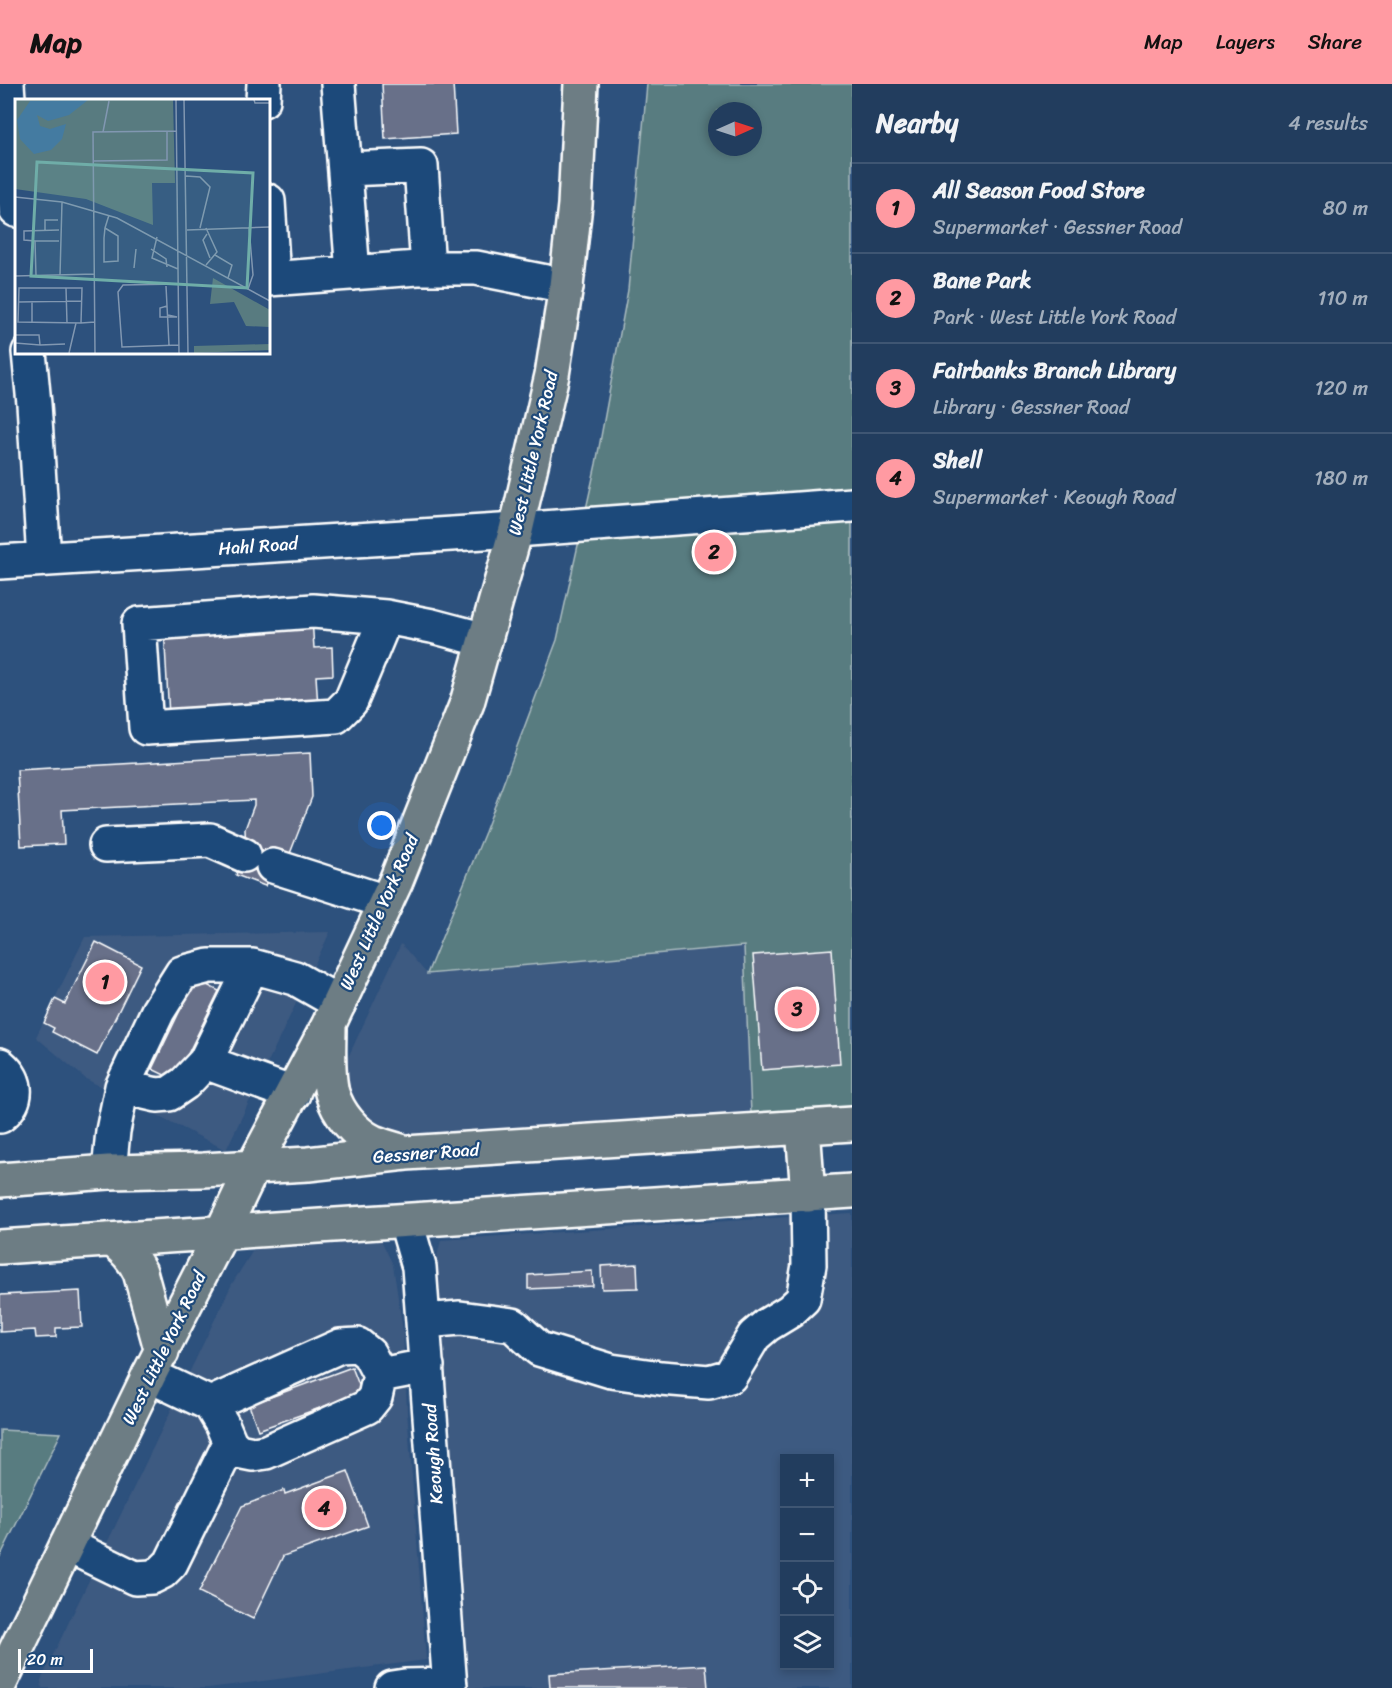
<!DOCTYPE html>
<meta charset="utf-8">
<style>
:root{--surface:#223d5e;--page:#2e4867;--text:#f1f3f6;--muted:#a2aebc;--line:#3f5673;--accent:#ff9aa2}
body{margin:0;font-family:Sriracha,sans-serif;background:var(--page);color:var(--text)}
.controls{position:absolute;right:18px;bottom:18px;display:grid;overflow:hidden;border-radius:0px;box-shadow:0 3px 9px #0003}
.controls button{width:54px;height:54px;display:grid;place-items:center;padding:0;border:0;border-bottom:2px solid var(--line);background:var(--surface);color:var(--text);font:30px sans-serif}
.compass{position:absolute;left:708px;top:18px;width:54px;height:54px;border-radius:50%;background:var(--surface);box-shadow:0 3px 9px #0003;rotate:87deg}
.scale{position:absolute;left:18px;bottom:15px;width:75px;box-sizing:border-box;padding-left:6px;border:3px solid #fff;border-top:0;font-size:16px;line-height:21px;white-space:nowrap;color:#fff;-webkit-text-stroke:4px #1f4a7a;paint-order:stroke}
.you{position:absolute;left:382px;top:742px;width:21px;height:21px;margin:-15px;border:4px solid #fff;border-radius:50%;background:#1a73e8;box-shadow:0 0 0 9px #1a73e833}
.badge{display:grid;place-items:center;width:39px;height:39px;border-radius:50%;background:var(--accent);color:#111;font-size:20px;font-weight:700}
.pin{position:absolute;translate:-50% -50%;border:3px solid #fff;box-shadow:0 2px 6px #0006}
.list{margin:0;padding:0;list-style:none}
h2{display:flex;justify-content:space-between;align-items:center;height:78px;margin:0;padding:0 24px;font-size:26px}
h2 small{font-size:20px;font-weight:400;color:var(--muted)}
.list li{display:grid;grid-template-columns:39px 1fr auto;gap:18px;align-items:center;box-sizing:border-box;height:90px;padding:0 24px;border-top:2px solid var(--line)}
.list b{display:block;font-size:22px;white-space:nowrap}
.list p{margin:0;font-size:20px;white-space:nowrap;color:var(--muted)}
.list em{font-size:20px;font-style:normal;color:var(--muted)}
.icon{flex:none;width:33px;height:33px;fill:none;stroke:currentColor;stroke-width:2;stroke-linecap:round;stroke-linejoin:round}
.map{position:relative;flex:none;width:852px;height:1604px;overflow:hidden}
header{display:flex;align-items:center;gap:36px;box-sizing:border-box;height:84px;padding:0 30px;background:var(--accent);color:#111}
header strong{font-size:28px}
nav{display:flex;gap:33px;margin-inline-start:auto;font-size:21px}
main{display:flex}
aside{flex:1;background:var(--surface)}
.map>svg:first-child{display:block}
.built{fill:#3e5a81;fill-rule:evenodd}
.green{fill:#587b80;stroke:#acbdc0;stroke-width:1.5;fill-rule:evenodd}
.building{fill:#676f89;stroke:#fff;stroke-width:1.5}
.lines{fill:none;stroke-linecap:round;stroke-linejoin:round}
.minor-casing{stroke:#fff;stroke-width:38}
.major-casing{stroke:#fff;stroke-width:38}
.minor{stroke:#1f4a7a;stroke-width:33}
.major{stroke:#6d7d84;stroke-width:33}
.labels{text-anchor:middle;stroke-width:4.5;stroke-linejoin:round;paint-order:stroke}
.street-label{font-size:18px;fill:#fff;stroke:#1f4a7a}
.inset-road{fill:none;stroke:#8197b1;stroke-width:1.5}
.view{fill:#6fada8;fill-opacity:0.15;stroke:#6fada8;stroke-width:3}
.inset-edge{fill:none;stroke:#fff;stroke-width:3}
</style>
<header>
<strong>Map</strong>
<nav><a>Map</a><a>Layers</a><a>Share</a></nav>
</header>
<main>
<div class="map">
<svg width="852" height="1604" viewBox="0 0 852 1604">
<rect width="100%" height="100%" fill="#2d517d"/>
<filter id="ink" filterUnits="userSpaceOnUse"><feTurbulence type="fractalNoise" baseFrequency=".0167" numOctaves="2"/><feDisplacementMap in="SourceGraphic" scale="12" xChannelSelector="R" yChannelSelector="G"/><feConvolveMatrix kernelMatrix="1 2 1 2 8 2 1 2 1" color-interpolation-filters="sRGB"/></filter>
<g filter="url(#ink)">
<path class="built" d="M 330,848 L 226,1066 L 86,995 L 36,953 L 85,853 Z
M 401,860 L 427,890 L 744,862 L 751,1030 L 390,1057 L 351,1032 L 345,980 Z
M 852,1129 L 852,1604 L 460,1604 L 435,1181 L 441,1156 ZM 784,1374 L 830,1374 L 830,1582 L 784,1582 Z
M 362,1149 L 381,1156 L 393,1181 L 403,1247 L 407,1327 L 426,1576 L 208,1604 L 42,1604 L 41,1596 L 232,1200 L 252,1168 L 273,1157 Z"/>
<path class="green" d="M 647,0 L 852,0 L 852,1023 L 751,1030 L 744,862 L 427,890 L 485,748 L 557,556 L 596,380 L 628,206 ZM 717,27 L 753,27 L 753,63 L 717,63 Z
M 0,1346 L 61,1349 L 0,1473 Z"/>
<path class="building" d="M 382,0 L 453,0 L 456,50 L 385,55 Z
M 312,535 L 314,564 L 332,563 L 333,591 L 316,592 L 318,623 L 169,632 L 164,544 Z
M 310,669 L 312,713 L 289,772 L 277,772 L 265,802 L 236,791 L 246,765 L 245,745 L 254,721 L 254,716 L 62,726 L 64,760 L 21,762 L 17,686 Z
M 96,858 L 141,881 L 97,971 L 52,948 L 54,944 L 44,939 L 55,915 L 65,920 Z
M 832,865 L 840,980 L 762,986 L 753,871 Z
M 195,895 L 219,907 L 175,996 L 152,985 Z
M 637,1180 L 638,1204 L 602,1205 L 601,1182 Z
M 592,1187 L 593,1202 L 528,1205 L 528,1191 Z
M 80,1207 L 82,1243 L 56,1244 L 56,1253 L 36,1254 L 35,1246 L 0,1248 L 0,1211 Z
M 352,1283 L 362,1309 L 258,1346 L 249,1321 Z
M 348,1387 L 368,1442 L 283,1472 L 253,1535 L 199,1508 L 242,1422 L 284,1406 L 285,1410 Z
M 706,1581 L 708,1604 L 550,1604 L 549,1590 Z"/>
<g class="lines">
<defs>
<path id="minor" d="M 7,0 L 16,126
M 338,0 L 353,189
M 263,16 L 264,0
M 345,85 L 421,82 L 428,184
M 268,117 L 273,194
M 268,195 L 418,184 L 476,184 L 566,202
M 29,268 L 34,320 L 44,475
M 0,478 L 516,446 L 852,421
M 386,533 L 351,617 L 336,632 L 146,644 L 139,540 L 313,527 L 386,533 L 432,542 L 485,556
M 106,761 L 210,756 L 244,771
M 273,782 L 386,818
M 205,978 L 293,1010
M 0,981 C 19,997 19,1017 0,1032
M 122,1003 L 157,1011 L 169,1010 L 185,999 L 205,978 L 252,882
M 109,1088 L 113,1047 L 122,1003 L 158,927 L 182,889 L 209,882 L 252,882 L 295,894 L 339,919
M 406,1138 L 419,1183 L 450,1604
M 424,1237 L 460,1234 L 513,1241 L 539,1265 L 611,1287 L 661,1294 L 709,1298 L 730,1292 L 754,1252 L 767,1241 L 790,1227 L 803,1215 L 809,1181 L 808,1111
M 149,1291 L 210,1320 L 222,1340 L 230,1359 L 238,1367 L 253,1370 L 266,1368 L 367,1323 L 375,1313 L 380,1291 L 427,1282
M 210,1320 L 340,1262 L 358,1261 L 369,1270 L 380,1291
M 67,1461 L 135,1494 L 152,1493 L 162,1488 L 171,1479 L 230,1359
M 392,1604 L 405,1602 L 450,1601"/>
<path id="major" d="M 329,943 C 329,963 327,989 332,1009 C 338,1029 354,1049 373,1058 C 383,1062 394,1065 404,1068
M 803,1043 L 808,1111
M 0,1096 L 109,1088 L 203,1086 L 308,1080 L 406,1069 L 852,1040
M 113,1156 C 125,1166 133,1174 140,1188 L 162,1268
M 0,1163 L 852,1107
M 0,1599 L 149,1291 L 221,1150 L 253,1083 L 328,942 L 396,797 L 467,619 L 516,446 L 552,291 L 566,202 L 575,121 L 581,0"/>
</defs>
<use href="#minor" class="minor-casing"/>
<use href="#major" class="major-casing"/>
<use href="#minor" class="minor"/>
<use href="#major" class="major"/>
</g>
</g>
<g class="labels">
<g class="street-label">
<text transform="translate(533 369) rotate(-77)" y="6">West Little York Road</text>
<text transform="translate(258 462) rotate(-4)" y="6">Hahl Road</text>
<text transform="translate(379 828) rotate(-66)" y="6">West Little York Road</text>
<text transform="translate(426 1069) rotate(-4)" y="6">Gessner Road</text>
<text transform="translate(164 1264) rotate(-64)" y="6">West Little York Road</text>
<text transform="translate(433 1370) rotate(-94)" y="6">Keough Road</text>
</g>
</g>
<g transform="translate(15 15)">
<rect width="255" height="255" fill="#2d517d"/>
<path d="M 0,1 L 158,1 L 160,84 L 137,84 L 138,126 L 71,100 L 0,90 ZM 198,179 L 255,211 L 255,228 L 231,227 L 219,203 L 195,205 ZM 255,245 L 255,251 L 179,254 L 179,247 Z" fill="#587b80"/>
<path d="M 73,1 L 54,16 L 33,22 L 22,16 L 25,27 L 35,30 L 51,25 L 47,40 L 36,51 L 19,55 L 5,40 L 2,21 L 15,2 Z" fill="#447ba1"/>
<path class="inset-road" d="M 161,1 L 164,254M 169,1 L 173,254M 239,1 L 240,4 L 255,4M 88,33 L 94,2M 78,62 L 152,61 L 152,32M 171,77 L 185,78 L 195,88 L 185,129M 0,98 L 47,103 L 102,119 L 255,202M 90,129 L 103,137 L 103,162 L 89,163 L 89,139 L 90,129 L 94,116M 172,131 L 255,128M 30,132 L 30,121 L 43,121M 192,135 L 188,141 L 195,159M 142,138 L 137,159 L 163,170M 20,142 L 44,142M 136,150 L 151,160 L 152,168M 200,156 L 217,166 L 213,179M 191,166 L 202,153 L 191,129M 119,169 L 121,150M 21,176 L 20,142 L 9,141 L 9,132 L 44,131M 45,176 L 47,103M 0,177 L 80,175M 163,185 L 108,186 L 103,193 L 107,248 L 164,246M 151,187 L 154,246M 51,189 L 52,224M 233,190 L 238,176 L 234,128M 3,203 L 67,202M 17,203 L 17,223M 152,207 L 145,209 L 145,218 L 162,218 L 153,216M 66,224 L 67,189 L 4,189 L 3,223 L 66,224 L 80,223M 0,236 L 24,236 L 25,246 L 0,244M 25,246 L 50,245M 54,254 L 61,224M 80,254 L 78,33 L 161,32"/>
<path class="view" d="M 22,63 L 238,74 L 232,189 L 16,177 Z"/>
<rect width="255" height="255" class="inset-edge"/>
</g>
</svg>
<div class="controls">
<button>+</button>
<button>−</button>
<button><svg class="icon" aria-label="locate" viewBox="0 0 24 24"><circle cx="12" cy="12" r="6"/><path d="M12 2v4M12 18v4M2 12h4M18 12h4"/></svg></button>
<button><svg class="icon" aria-label="layers" viewBox="0 0 24 24"><path d="M12 4l9 5-9 5-9-5zM3 14l9 5 9-5"/></svg></button>
</div>
<svg class="compass" viewBox="-18 -18 36 36"><path d="M0-13l5 13h-10z" fill="#e53935"/><path d="M0 13l5-13h-10z" fill="#a2aebc"/></svg>
<div class="scale">20 m</div>
<div class="you"></div>
<div class="pin badge" style="left:105px;top:898px">1</div>
<div class="pin badge" style="left:714px;top:468px">2</div>
<div class="pin badge" style="left:797px;top:925px">3</div>
<div class="pin badge" style="left:324px;top:1424px">4</div>
</div>
<aside>
<h2>Nearby<small>4 results</small></h2>
<ul class="list">
<li><span class="badge">1</span><div><b>All Season Food Store</b><p>Supermarket · Gessner Road</p></div><em>80 m</em></li>
<li><span class="badge">2</span><div><b>Bane Park</b><p>Park · West Little York Road</p></div><em>110 m</em></li>
<li><span class="badge">3</span><div><b>Fairbanks Branch Library</b><p>Library · Gessner Road</p></div><em>120 m</em></li>
<li><span class="badge">4</span><div><b>Shell</b><p>Supermarket · Keough Road</p></div><em>180 m</em></li>
</ul>
</aside>
</main>
